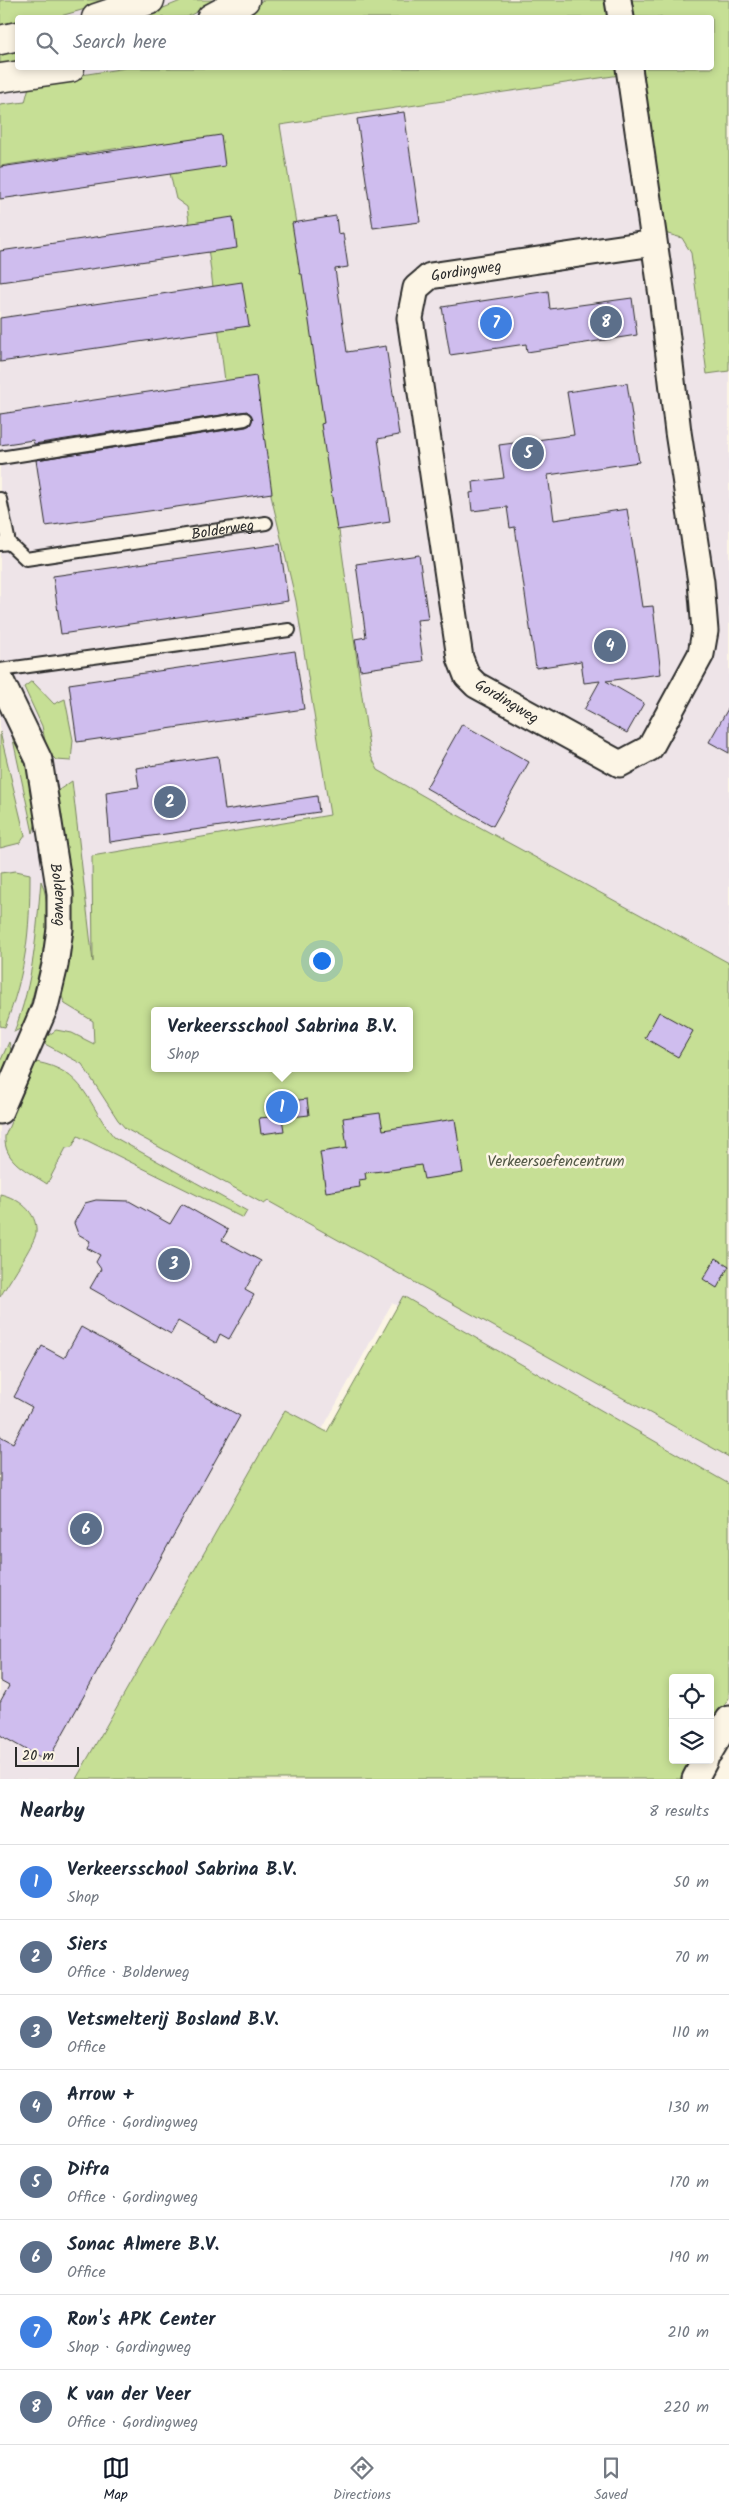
<!DOCTYPE html>
<meta charset="utf-8">
<style>
:root{--surface:#fff;--page:#f2f2f3;--text:#1f2937;--muted:#747a83;--line:#e0e1e3;--accent:#111827}
body{margin:0;font-family:Kalam,sans-serif;background:var(--page);color:var(--text)}
.controls{position:absolute;right:15px;bottom:15px;display:grid;overflow:hidden;border-radius:5px;box-shadow:0 2px 8px #0003}
.controls button{width:45px;height:45px;display:grid;place-items:center;padding:0;border:0;border-bottom:1px solid var(--line);background:var(--surface);color:var(--text);font:25px sans-serif}
.scale{position:absolute;left:15px;bottom:12px;width:64px;box-sizing:border-box;padding-left:5px;border:2px solid #2b2b2b;border-top:0;font-size:14px;line-height:18px;white-space:nowrap;color:#2b2b2b;-webkit-text-stroke:4px #fcf5e5;paint-order:stroke}
.you{position:absolute;left:321px;top:960px;width:18px;height:18px;margin:-12px;border:4px solid #fff;border-radius:50%;background:#1a73e8;box-shadow:0 0 0 8px #1a73e833}
.badge{display:grid;place-items:center;width:32px;height:32px;border-radius:50%;background:var(--accent);color:#fff;font-size:16px;font-weight:700}
.pin{position:absolute;translate:-50% -50%;border:2px solid #fff;box-shadow:0 1px 5px #0006}
.popup{position:absolute;left:151px;top:1007px;width:262px;height:65px;box-sizing:border-box;display:grid;place-content:center;border-radius:5px;background:var(--surface);filter:drop-shadow(0 1px 4px #0005);font-size:16px;white-space:nowrap;color:var(--muted)}
.popup b{font-size:19px;color:var(--text)}
.popup::after{content:'';position:absolute;left:50%;top:100%;margin-left:-10px;border:10px solid transparent;border-top-color:var(--surface)}
.list{margin:0;padding:0;list-style:none}
h2{display:flex;justify-content:space-between;align-items:center;height:65px;margin:0;padding:0 20px;font-size:21px}
h2 small{font-size:16px;font-weight:400;color:var(--muted)}
.list li{display:grid;grid-template-columns:32px 1fr auto;gap:15px;align-items:center;box-sizing:border-box;height:75px;padding:0 20px;border-top:1px solid var(--line)}
.list b{display:block;font-size:19px;white-space:nowrap}
.list p{margin:0;font-size:16px;white-space:nowrap;color:var(--muted)}
.list em{font-size:16px;font-style:normal;color:var(--muted)}
.icon{flex:none;width:28px;height:28px;fill:none;stroke:currentColor;stroke-width:2;stroke-linecap:round;stroke-linejoin:round}
.map{position:relative;flex:none;width:729px;height:1779px;overflow:hidden}
.search{position:absolute;background:var(--surface);box-shadow:0 2px 8px #0003;left:15px;right:15px;top:15px;height:55px;display:flex;align-items:center;gap:12px;box-sizing:border-box;padding:0 18px;border-radius:5px;color:var(--muted);font-size:19px}
.sheet{height:665px;background:var(--surface)}
nav{display:flex;justify-content:space-around;align-items:center;box-sizing:border-box;height:70px;border-top:1px solid var(--line);background:var(--surface);font-size:14px;color:var(--muted)}
nav a{display:grid;justify-items:center;gap:2px}
nav .on{color:var(--accent)}
.map>svg:first-child{display:block}
.built{fill:#eee4e8;fill-rule:evenodd}
.green{fill:#c6df95;stroke:#788560;fill-rule:evenodd}
.building{fill:#cfbdee;stroke:#2b2b2b}
.lines{fill:none;stroke-linecap:round;stroke-linejoin:round}
.service-casing{stroke:#2b2b2b;stroke-width:16}
.minor-casing{stroke:#2b2b2b;stroke-width:29}
.secondary-casing{stroke:#2b2b2b;stroke-width:31}
.service{stroke:#fcf5e5;stroke-width:12}
.minor{stroke:#fcf5e5;stroke-width:25}
.secondary{stroke:#fcf5e5;stroke-width:28}
.labels{text-anchor:middle;stroke-width:5;stroke-linejoin:round;paint-order:stroke}
.street-label{font-size:15px;fill:#2b2b2b;stroke:#fcf5e5}
.park-label{font-size:15px;fill:#525846;stroke:#fcf5e5}
</style>
<div class="map">
<svg width="729" height="1779" viewBox="0 0 729 1779">
<rect width="100%" height="100%" fill="#fcf5e5"/>
<filter id="ink" filterUnits="userSpaceOnUse"><feTurbulence type="fractalNoise" baseFrequency=".02" numOctaves="2"/><feDisplacementMap in="SourceGraphic" scale="10" xChannelSelector="R" yChannelSelector="G"/><feConvolveMatrix kernelMatrix="1 2 1 2 8 2 1 2 1" color-interpolation-filters="sRGB"/></filter>
<g filter="url(#ink)">
<path class="built" d="M 0,0 L 729,0 L 729,1499 L 392,1303 L 129,1779 L 0,1779 ZM 18,18 L 712,18 L 712,68 L 18,68 ZM 154,1011 L 410,1011 L 410,1068 L 154,1068 Z"/>
<path class="green" d="M 0,0 L 117,0 L 57,17 L 18,18 L 17,25 L 0,29 Z
M 183,0 L 219,0 L 187,17 L 139,18 Z
M 263,0 L 609,0 L 611,18 L 235,18 Z
M 628,0 L 729,0 L 729,371 L 707,374 L 691,253 L 682,238 L 668,234 L 660,228 L 638,68 L 712,68 L 712,18 L 631,17 Z
M 17,49 L 17,66 L 0,68 L 0,51 Z
M 126,68 L 619,68 L 620,75 L 280,125 L 299,242 L 370,754 L 378,770 L 441,806 L 729,963 L 729,1457 L 268,1201 L 264,1204 L 126,1129 L 118,1120 L 82,1064 L 45,1044 L 46,1037 L 56,1030 L 72,1033 L 94,1044 L 93,1021 L 65,1004 L 61,994 L 72,935 L 70,876 L 56,792 L 72,781 L 93,962 L 92,856 L 330,815 L 296,601 L 272,500 L 261,438 L 260,407 L 229,412 L 208,248 L 193,251 L 187,207 L 176,199 L 169,169 L 133,146 L 0,166 L 0,105 L 25,102 L 30,83 ZM 154,1011 L 410,1011 L 410,1068 L 154,1068 Z
M 32,681 L 54,704 L 65,699 L 73,740 L 71,761 L 56,760 L 47,751 L 42,726 L 24,687 Z
M 0,694 L 24,748 L 36,822 L 33,833 L 12,735 L 0,709 Z
M 0,732 L 25,836 L 20,843 L 0,848 Z
M 16,871 L 30,874 C 30,934 26,971 5,1027 L 0,1026 L 0,873 Z
M 41,881 C 58,915 34,991 24,1027 L 14,1032 C 34,981 36,935 41,881 Z
M 9,1042 L 12,1055 L 0,1085 L 0,1062 Z
M 36,1062 C 86,1071 86,1103 114,1137 L 247,1211 L 243,1218 L 78,1136 L 72,1147 L 66,1148 L 47,1184 C 28,1171 3,1162 5,1136 Z
M 0,1194 C 18,1198 38,1212 36,1233 C 35,1243 7,1285 0,1297 Z
M 403,1296 L 729,1484 L 729,1698 L 710,1730 L 710,1678 L 673,1678 L 673,1760 L 693,1760 L 682,1779 L 76,1779 L 285,1410 L 327,1432 Z"/>
<path class="building" d="M 404,112 L 420,222 L 373,228 L 357,119 Z
M 221,135 L 225,166 L 0,199 L 0,167 Z
M 336,216 L 338,234 L 343,233 L 348,267 L 335,269 L 347,352 L 386,346 L 399,435 L 378,439 L 390,522 L 337,530 L 321,424 L 324,423 L 302,274 L 300,274 L 292,223 Z
M 233,217 L 237,248 L 0,282 L 0,251 Z
M 242,282 L 249,326 L 0,362 L 0,318 Z
M 548,291 L 550,309 L 632,298 L 637,335 L 527,352 L 526,344 L 450,355 L 442,307 Z
M 256,376 L 272,493 L 46,526 L 36,460 L 246,427 L 250,425 L 253,418 L 247,411 L 34,444 L 33,440 L 0,445 L 0,414 Z
M 627,383 L 639,462 L 548,475 L 554,520 L 627,509 L 642,607 L 653,606 L 661,674 L 606,681 L 644,703 L 627,733 L 584,710 L 600,681 L 584,683 L 581,661 L 536,668 L 515,527 L 510,528 L 507,507 L 472,511 L 470,493 L 474,492 L 473,482 L 504,478 L 499,445 L 574,435 L 567,392 Z
M 280,544 L 288,601 L 61,634 L 53,576 Z
M 419,555 L 428,619 L 417,620 L 423,661 L 360,670 L 355,639 L 366,637 L 356,564 Z
M 295,651 L 304,709 L 77,742 L 69,684 Z
M 729,707 L 729,753 L 709,742 Z
M 462,724 L 529,762 L 493,826 L 426,788 Z
M 218,756 L 225,810 L 317,796 L 319,812 L 110,842 L 106,792 L 139,787 L 136,768 Z
M 659,1012 L 693,1031 L 678,1057 L 645,1038 Z
M 307,1099 L 309,1115 L 282,1118 L 284,1131 L 261,1134 L 259,1118 L 270,1117 L 268,1104 Z
M 380,1113 L 383,1130 L 455,1119 L 463,1173 L 424,1179 L 421,1165 L 390,1170 L 365,1173 L 366,1179 L 359,1180 L 360,1187 L 326,1192 L 320,1152 L 347,1148 L 343,1118 Z
M 96,1200 L 129,1201 L 170,1224 L 182,1204 L 228,1230 L 222,1240 L 261,1261 L 245,1290 L 254,1295 L 229,1339 L 220,1334 L 216,1343 L 178,1321 L 171,1334 L 90,1288 L 101,1269 L 96,1262 L 100,1255 L 87,1248 L 90,1241 L 78,1234 L 74,1223 L 85,1203 Z
M 716,1258 L 729,1266 L 717,1288 L 703,1279 Z
M 81,1327 L 240,1416 L 47,1762 L 0,1735 L 0,1702 L 9,1686 L 0,1681 L 0,1436 L 13,1443 L 32,1407 L 14,1397 L 42,1346 L 64,1358 Z"/>
<g class="lines">
<defs>
<g id="service">
<path d="M 0,458 L 245,419"/>
<path d="M 0,499 L 9,543 L 0,544"/>
<path id="s1" d="M 9,543 L 26,559 L 266,523"/>
<path d="M 0,670 L 289,630"/>
</g>
<g id="minor">
<path d="M 618,0 L 621,18"/>
<path id="s2" d="M 629,68 L 662,296 L 678,432 L 701,582 L 705,631 L 701,654 L 650,748 L 620,764 L 476,685 L 467,676 L 460,658 L 410,318 L 416,288 L 430,276 L 654,243"/>
<path id="s3" d="M 0,679 L 39,760 L 60,893 L 60,929 L 55,965 L 45,1007 L 0,1111"/>
<path d="M 710,1751 L 729,1719"/>
<path d="M 695,1779 L 705,1760"/>
</g>
<path id="secondary" d="M 96,18 L 150,0
M 211,18 L 245,0
M 0,40 L 18,36
M 0,78 L 70,68"/>
</defs>
<use href="#service" class="service-casing"/>
<use href="#minor" class="minor-casing"/>
<use href="#secondary" class="secondary-casing"/>
<use href="#service" class="service"/>
<use href="#minor" class="minor"/>
<use href="#secondary" class="secondary"/>
</g>
</g>
<g class="labels">
<g class="street-label">
<text dy="5" stroke="none"><textPath href="#s2" startOffset="1358">Gordingweg</textPath></text>
<text dy="5" stroke="none"><textPath href="#s1" startOffset="222">Bolderweg</textPath></text>
<text transform="translate(507 701) rotate(31)" y="5">Gordingweg</text>
<text dy="5" stroke="none"><textPath href="#s3" startOffset="226">Bolderweg</textPath></text>
</g>
<g class="park-label">
<text x="556" y="1166">Verkeersoefencentrum</text>
</g>
</g>
</svg>
<div class="controls">
<button><svg class="icon" aria-label="locate" viewBox="0 0 24 24"><circle cx="12" cy="12" r="6"/><path d="M12 2v4M12 18v4M2 12h4M18 12h4"/></svg></button>
<button><svg class="icon" aria-label="layers" viewBox="0 0 24 24"><path d="M12 4l9 5-9 5-9-5zM3 14l9 5 9-5"/></svg></button>
</div>
<div class="scale">20 m</div>
<div class="you"></div>
<div class="pin badge" style="left:282px;top:1107px;background:#3f7fe0">1</div>
<div class="popup"><b>Verkeersschool Sabrina B.V.</b>Shop</div>
<div class="pin badge" style="left:170px;top:802px;background:#5c6f8a">2</div>
<div class="pin badge" style="left:174px;top:1264px;background:#5c6f8a">3</div>
<div class="pin badge" style="left:610px;top:646px;background:#5c6f8a">4</div>
<div class="pin badge" style="left:528px;top:453px;background:#5c6f8a">5</div>
<div class="pin badge" style="left:86px;top:1529px;background:#5c6f8a">6</div>
<div class="pin badge" style="left:496px;top:323px;background:#3f7fe0">7</div>
<div class="pin badge" style="left:606px;top:322px;background:#5c6f8a">8</div>
<div class="search"><svg class="icon" aria-label="search" viewBox="0 0 24 24"><circle cx="10" cy="10" r="6"/><path d="M15 15l6 6"/></svg>Search here</div>
</div>
<section class="sheet">
<h2>Nearby<small>8 results</small></h2>
<ul class="list">
<li><span class="badge" style="background:#3f7fe0">1</span><div><b>Verkeersschool Sabrina B.V.</b><p>Shop</p></div><em>50 m</em></li>
<li><span class="badge" style="background:#5c6f8a">2</span><div><b>Siers</b><p>Office · Bolderweg</p></div><em>70 m</em></li>
<li><span class="badge" style="background:#5c6f8a">3</span><div><b>Vetsmelterij Bosland B.V.</b><p>Office</p></div><em>110 m</em></li>
<li><span class="badge" style="background:#5c6f8a">4</span><div><b>Arrow +</b><p>Office · Gordingweg</p></div><em>130 m</em></li>
<li><span class="badge" style="background:#5c6f8a">5</span><div><b>Difra</b><p>Office · Gordingweg</p></div><em>170 m</em></li>
<li><span class="badge" style="background:#5c6f8a">6</span><div><b>Sonac Almere B.V.</b><p>Office</p></div><em>190 m</em></li>
<li><span class="badge" style="background:#3f7fe0">7</span><div><b>Ron's APK Center</b><p>Shop · Gordingweg</p></div><em>210 m</em></li>
<li><span class="badge" style="background:#5c6f8a">8</span><div><b>K van der Veer</b><p>Office · Gordingweg</p></div><em>220 m</em></li>
</ul>
</section>
<nav>
<a class="on"><svg class="icon" aria-label="map" viewBox="0 0 24 24"><path d="M3 6l6-2 6 2 6-2v14l-6 2-6-2-6 2zM9 4v14M15 6v14"/></svg>Map</a>
<a><svg class="icon" aria-label="directions" viewBox="0 0 24 24"><path d="M12 3l9 9-9 9-9-9zM9 14v-3h6M13 9l2 2-2 2"/></svg>Directions</a>
<a><svg class="icon" aria-label="saved" viewBox="0 0 24 24"><path d="M7 4h10v16l-5-4-5 4z"/></svg>Saved</a>
</nav>
